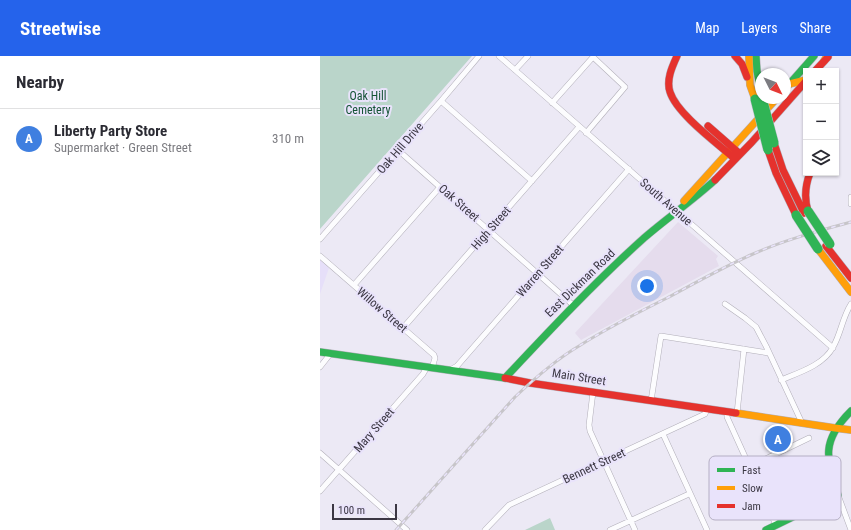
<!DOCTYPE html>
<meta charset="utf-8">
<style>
:root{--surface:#fff;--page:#f2f2f3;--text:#2b2b33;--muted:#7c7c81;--line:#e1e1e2;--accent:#2563eb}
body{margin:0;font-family:"Roboto Condensed",sans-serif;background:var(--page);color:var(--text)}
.controls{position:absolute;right:12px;top:12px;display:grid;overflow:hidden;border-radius:0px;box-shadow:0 1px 3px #0004}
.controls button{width:36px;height:36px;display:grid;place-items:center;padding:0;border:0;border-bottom:1px solid var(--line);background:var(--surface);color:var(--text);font:20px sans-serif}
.compass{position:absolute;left:435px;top:12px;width:36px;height:36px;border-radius:50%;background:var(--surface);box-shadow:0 1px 3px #0004;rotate:132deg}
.scale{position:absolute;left:12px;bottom:10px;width:65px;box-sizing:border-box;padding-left:4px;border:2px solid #3b3743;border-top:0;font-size:11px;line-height:14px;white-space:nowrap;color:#3b3743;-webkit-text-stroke:3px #e9e3fb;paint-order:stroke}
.you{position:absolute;left:327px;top:230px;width:14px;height:14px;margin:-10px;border:3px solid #fff;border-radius:50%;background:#1a73e8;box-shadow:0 0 0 6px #1a73e833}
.badge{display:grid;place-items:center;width:26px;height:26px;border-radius:50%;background:var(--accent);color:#fff;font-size:13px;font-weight:700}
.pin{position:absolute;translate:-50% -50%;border:2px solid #fff;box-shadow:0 1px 4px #0006}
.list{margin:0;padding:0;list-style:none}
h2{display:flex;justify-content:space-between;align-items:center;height:52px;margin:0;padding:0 16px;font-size:17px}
h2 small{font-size:13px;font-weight:400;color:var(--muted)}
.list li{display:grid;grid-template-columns:26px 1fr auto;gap:12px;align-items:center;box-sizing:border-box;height:60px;padding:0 16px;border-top:1px solid var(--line)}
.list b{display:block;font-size:15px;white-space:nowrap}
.list p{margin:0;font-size:13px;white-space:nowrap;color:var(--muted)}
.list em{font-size:13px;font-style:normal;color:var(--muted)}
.icon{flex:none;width:22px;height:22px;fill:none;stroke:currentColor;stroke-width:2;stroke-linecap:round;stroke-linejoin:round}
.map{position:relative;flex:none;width:531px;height:474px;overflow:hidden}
header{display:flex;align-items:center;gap:24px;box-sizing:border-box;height:56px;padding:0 20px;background:var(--accent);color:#fff}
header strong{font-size:19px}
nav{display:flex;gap:22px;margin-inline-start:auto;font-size:14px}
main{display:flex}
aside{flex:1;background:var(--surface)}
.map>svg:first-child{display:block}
.built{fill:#e6dff9}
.industrial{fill:#e5dced}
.green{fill:#bad5ca}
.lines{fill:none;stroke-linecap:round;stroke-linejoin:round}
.street-casing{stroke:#b1aeb8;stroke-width:6}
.fast-casing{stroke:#b1aeb8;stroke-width:8}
.slow-casing{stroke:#b1aeb8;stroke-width:8}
.jam-casing{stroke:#b1aeb8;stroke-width:8}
.street{stroke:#fcfcfe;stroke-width:5}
.fast{stroke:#30b455;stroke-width:7}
.slow{stroke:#ff9f0a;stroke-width:7}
.jam{stroke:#e5322d;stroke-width:7}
.rail-casing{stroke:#c7c5c9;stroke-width:3}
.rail{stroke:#e9e3fb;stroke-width:1.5;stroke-dasharray:4.5;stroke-linecap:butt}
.fast-bridge-casing{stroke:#babfc8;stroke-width:10;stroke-linecap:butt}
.fast-bridge{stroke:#30b455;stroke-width:9}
.labels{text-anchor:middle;stroke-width:4;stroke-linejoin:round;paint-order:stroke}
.park-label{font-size:12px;fill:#145335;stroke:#e9e3fb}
.street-label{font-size:12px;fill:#3b3743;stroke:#e9e3fb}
.key{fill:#e9e3fb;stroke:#b5afc4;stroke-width:1}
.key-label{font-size:11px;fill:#3b3743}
</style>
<header>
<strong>Streetwise</strong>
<nav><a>Map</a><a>Layers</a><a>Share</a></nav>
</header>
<main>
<aside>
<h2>Nearby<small></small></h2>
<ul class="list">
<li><span class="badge" style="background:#3f7fe0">A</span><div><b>Liberty Party Store</b><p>Supermarket · Green Street</p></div><em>310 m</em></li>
</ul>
</aside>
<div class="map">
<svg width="531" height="474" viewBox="0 0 531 474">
<rect width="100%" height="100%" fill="#ece9f5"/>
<path class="built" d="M 0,204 L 9,212 L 0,238 Z"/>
<path class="industrial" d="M 358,166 L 398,200 L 396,203 L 399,210 L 261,284 L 255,277 Z"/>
<path class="green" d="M 0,0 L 152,0 L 0,173 Z
M 230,462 L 235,474 L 205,474 Z"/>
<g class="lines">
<defs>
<path id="street" d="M 179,0 L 513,292
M 195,14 L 208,0
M 121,45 L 212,125
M 232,47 L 273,1 L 305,31 L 266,77
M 78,94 L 253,249
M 531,141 L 531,148
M 0,183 L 121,45 L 159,0
M 0,200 L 114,299 L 115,302 L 112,312
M 34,229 L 120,131
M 405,248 L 425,262 L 436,271 L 447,292 L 482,367
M 83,272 L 259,71
M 0,311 L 11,297
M 130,314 L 137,310 L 309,113
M 461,324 C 478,317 504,309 513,291 C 521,278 522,262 531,248
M 273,336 L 269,369 L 270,375 L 315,474
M 331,345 L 341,280 L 449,297
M 407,356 L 407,361 L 456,469
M 417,357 L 424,293
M 343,378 L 387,474
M 0,397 L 87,474
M 429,409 L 433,409 L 489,382
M 0,435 L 103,318 L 107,311
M 518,439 L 531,474
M 165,474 L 189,449 L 385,358 L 387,353
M 290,474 L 369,438"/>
<path id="fast" d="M 436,0 L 437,15 L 441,36
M 465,33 L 494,0
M 0,296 L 185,322
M 185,322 C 230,274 275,226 324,182 C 347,162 372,145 395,124
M 446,474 L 518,439 C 506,401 501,385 531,355"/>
<path id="slow" d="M 429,0 L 430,29 L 435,43
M 504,5 L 507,0
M 469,28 L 486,24
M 364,145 L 457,42
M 498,193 L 531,236
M 416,357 L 515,372
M 515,372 L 531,374"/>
<path id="jam" d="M 357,0 C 352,11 346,24 350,36 C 357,58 397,87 415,103
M 415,0 L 422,8 L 427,21
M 495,15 L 508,1
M 388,70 L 420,98
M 454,87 L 463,114 L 484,157
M 448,94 L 456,117 L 476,159
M 395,124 L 432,86 L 486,25
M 488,155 C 484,142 485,130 490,117
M 506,190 L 531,222
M 185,322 L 210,327 L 416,357"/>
</defs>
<use href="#street" class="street-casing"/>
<use href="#fast" class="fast-casing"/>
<use href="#slow" class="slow-casing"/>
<use href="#jam" class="jam-casing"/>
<use href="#street" class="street"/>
<use href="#fast" class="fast"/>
<use href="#slow" class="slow"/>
<use href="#jam" class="jam"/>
<defs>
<path id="rail" d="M 76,474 L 195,341 C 215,322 235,304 259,290 C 287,272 317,257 347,242 C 375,227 403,211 433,198 C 464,184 498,175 531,166"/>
</defs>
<use href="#rail" class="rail-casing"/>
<use href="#rail" class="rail"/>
<defs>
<path id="fast-bridge" d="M 442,42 L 454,87
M 435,43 L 448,94
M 488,155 L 510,188
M 476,159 L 498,193"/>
</defs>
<use href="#fast-bridge" class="fast-bridge-casing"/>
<use href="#fast-bridge" class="fast-bridge"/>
</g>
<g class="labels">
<g class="park-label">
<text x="48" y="44">Oak Hill<tspan x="48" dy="14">Cemetery</tspan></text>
</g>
<g class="street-label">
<text transform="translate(80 92) rotate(-49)" y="4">Oak Hill Drive</text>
<text transform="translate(346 146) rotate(41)" y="4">South Avenue</text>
<text transform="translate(139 147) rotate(41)" y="4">Oak Street</text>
<text transform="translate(171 172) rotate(-49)" y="4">High Street</text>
<text transform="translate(220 215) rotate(-49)" y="4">Warren Street</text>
<text transform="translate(260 227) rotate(-44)" y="4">East Dickman Road</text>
<text transform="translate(62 254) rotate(41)" y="4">Willow Street</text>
<text transform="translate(259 321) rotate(9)" y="4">Main Street</text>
<text transform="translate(54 374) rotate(-49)" y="4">Mary Street</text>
<text transform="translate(274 410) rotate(-25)" y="4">Bennett Street</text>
</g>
</g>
<rect x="389" y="400" width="132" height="64" rx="6" class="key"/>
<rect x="397" y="412" width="18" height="4" fill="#30b455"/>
<rect x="397" y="430" width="18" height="4" fill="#ff9f0a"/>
<rect x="397" y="448" width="18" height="4" fill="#e5322d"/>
<g class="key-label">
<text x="422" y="418">Fast</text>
<text x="422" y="436">Slow</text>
<text x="422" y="454">Jam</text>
</g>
</svg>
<div class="controls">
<button>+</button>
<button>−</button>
<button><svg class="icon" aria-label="layers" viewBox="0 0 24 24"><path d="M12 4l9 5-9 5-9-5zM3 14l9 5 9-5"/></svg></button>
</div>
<svg class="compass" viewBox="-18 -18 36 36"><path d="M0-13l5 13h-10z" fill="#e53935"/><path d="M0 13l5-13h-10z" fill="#7c7c81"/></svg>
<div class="scale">100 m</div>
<div class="you"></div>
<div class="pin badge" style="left:458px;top:383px;background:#3f7fe0">A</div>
</div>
</main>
